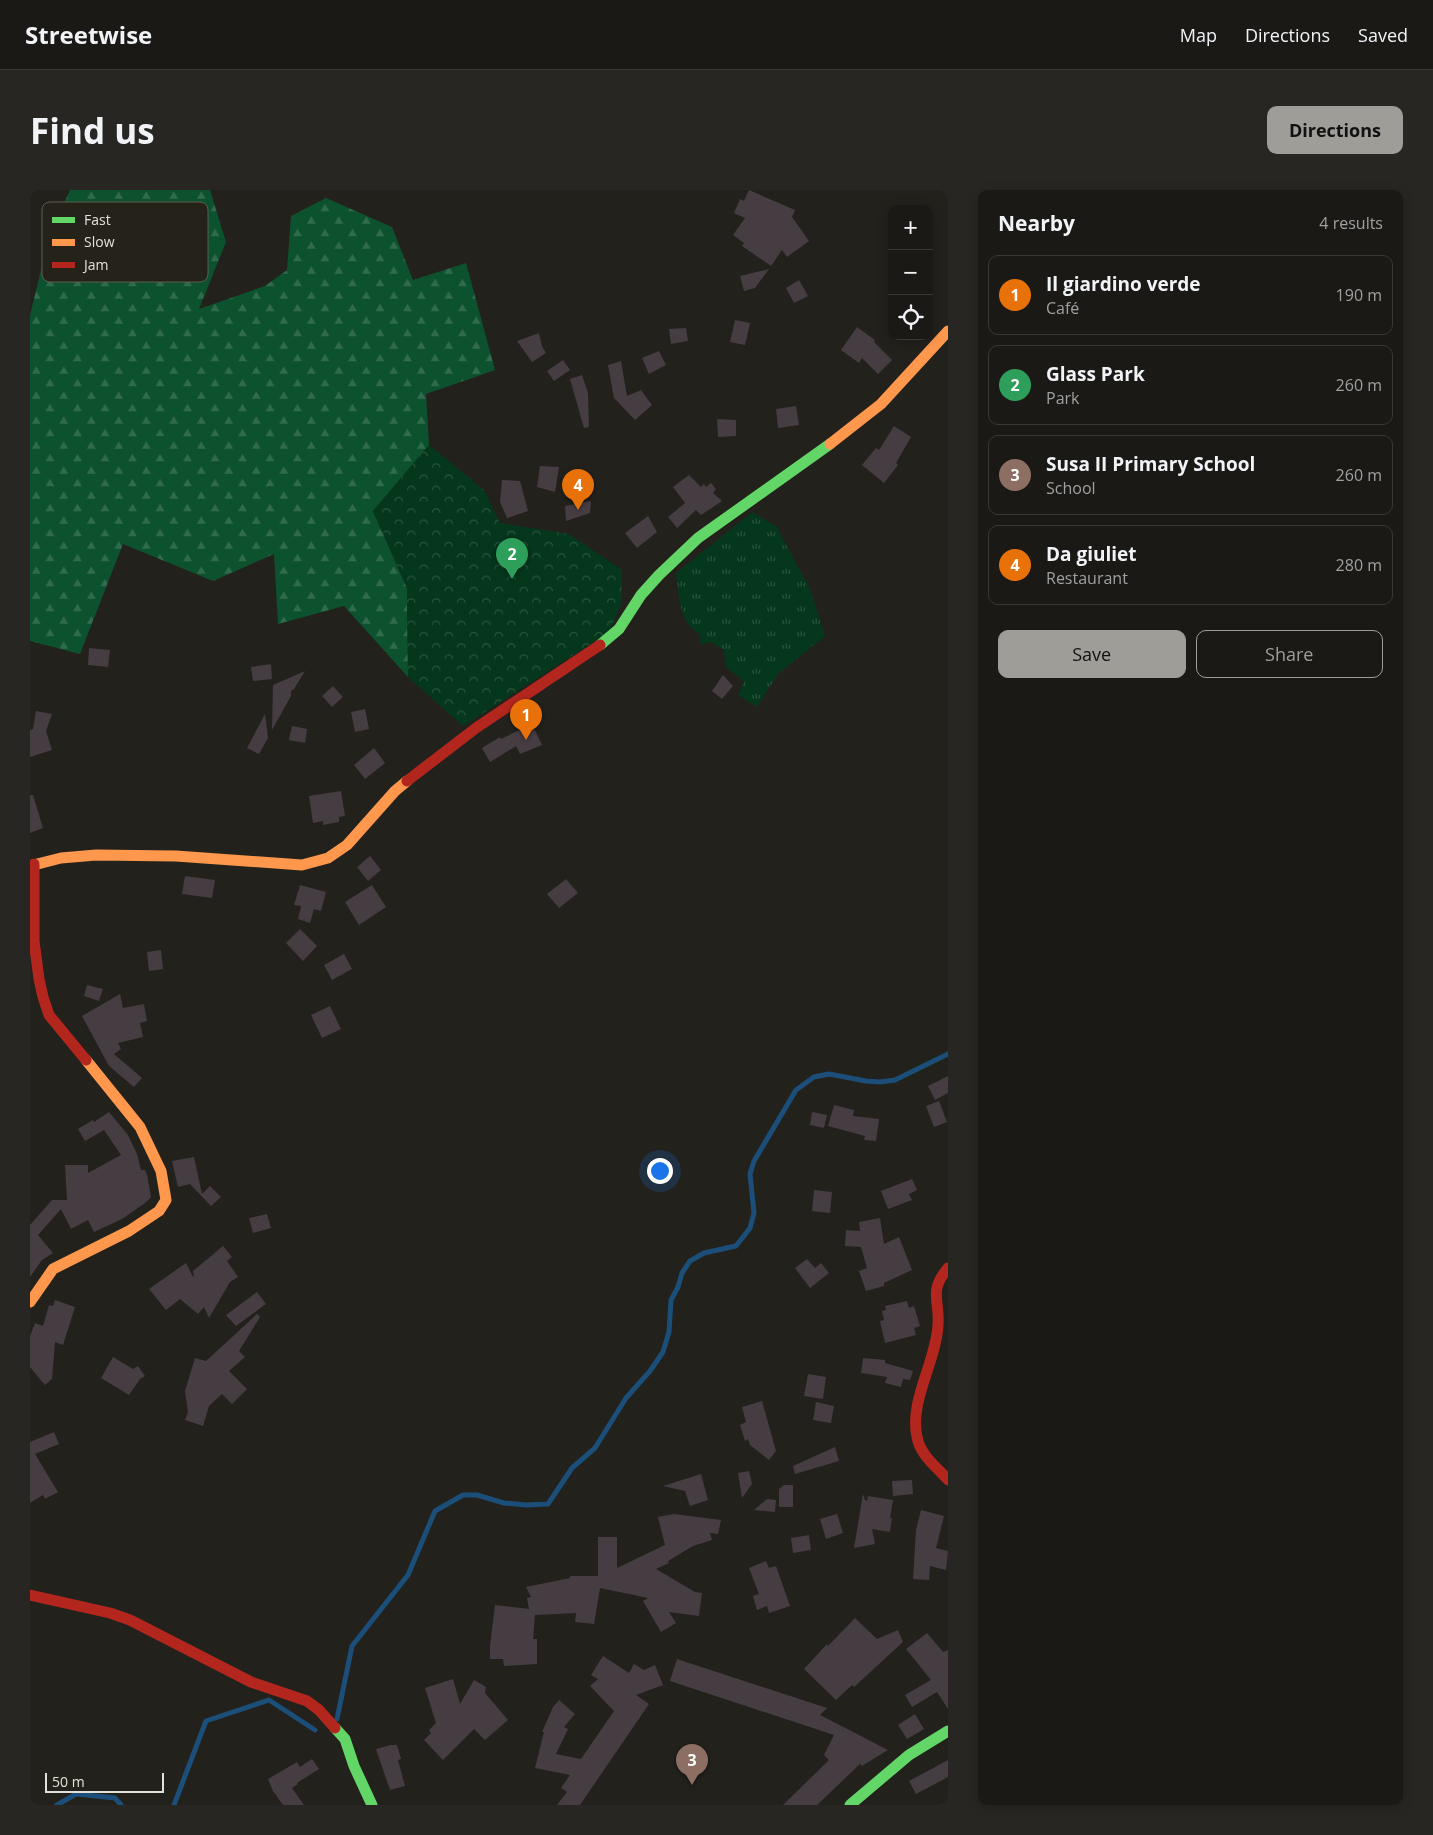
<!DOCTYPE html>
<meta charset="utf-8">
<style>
:root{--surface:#1a1915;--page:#272622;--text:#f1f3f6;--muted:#9fa0a0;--line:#383834;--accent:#9f9d98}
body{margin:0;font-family:"Open Sans",sans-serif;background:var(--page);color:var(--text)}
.controls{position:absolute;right:15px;top:15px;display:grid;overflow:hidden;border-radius:10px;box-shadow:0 2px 12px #0003}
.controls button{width:45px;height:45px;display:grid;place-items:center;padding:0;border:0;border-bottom:1px solid var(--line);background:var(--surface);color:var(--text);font:25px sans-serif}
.scale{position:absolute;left:15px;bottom:12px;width:119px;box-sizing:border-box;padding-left:5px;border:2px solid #e2e0da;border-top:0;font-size:14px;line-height:18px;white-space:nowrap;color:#e2e0da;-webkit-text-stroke:4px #252219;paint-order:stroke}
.you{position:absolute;left:629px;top:980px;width:18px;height:18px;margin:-12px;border:4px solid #fff;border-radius:50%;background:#1a73e8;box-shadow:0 0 0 8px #1a73e833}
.badge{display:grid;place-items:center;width:32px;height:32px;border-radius:50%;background:var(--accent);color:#fff;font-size:16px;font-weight:700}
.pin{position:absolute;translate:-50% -41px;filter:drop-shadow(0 1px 2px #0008)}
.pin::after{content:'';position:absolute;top:26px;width:18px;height:15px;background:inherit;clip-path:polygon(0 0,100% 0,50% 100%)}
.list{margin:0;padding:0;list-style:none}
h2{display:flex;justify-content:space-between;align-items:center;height:65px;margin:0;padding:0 20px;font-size:21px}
h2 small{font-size:16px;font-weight:400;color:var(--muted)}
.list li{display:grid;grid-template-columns:32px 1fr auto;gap:15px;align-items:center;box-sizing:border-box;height:80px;margin:0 10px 10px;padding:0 10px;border:1px solid var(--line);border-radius:10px}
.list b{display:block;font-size:19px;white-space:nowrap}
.list p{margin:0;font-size:16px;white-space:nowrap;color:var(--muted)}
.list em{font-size:16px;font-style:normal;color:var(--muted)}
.actions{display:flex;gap:10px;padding:15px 20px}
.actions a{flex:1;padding:11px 0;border:1px solid var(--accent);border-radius:10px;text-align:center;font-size:18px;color:var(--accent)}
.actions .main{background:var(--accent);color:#111}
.icon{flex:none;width:28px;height:28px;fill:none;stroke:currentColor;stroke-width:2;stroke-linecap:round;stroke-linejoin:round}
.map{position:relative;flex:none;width:918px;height:1615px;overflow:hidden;border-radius:10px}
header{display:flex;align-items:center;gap:30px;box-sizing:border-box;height:70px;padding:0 25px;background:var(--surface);border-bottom:1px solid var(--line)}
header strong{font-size:24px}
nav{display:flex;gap:28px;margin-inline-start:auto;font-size:18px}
.intro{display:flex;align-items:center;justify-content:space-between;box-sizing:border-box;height:120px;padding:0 30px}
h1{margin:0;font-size:35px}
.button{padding:12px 22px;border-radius:10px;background:var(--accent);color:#111;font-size:18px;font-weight:700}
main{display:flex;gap:30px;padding:0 30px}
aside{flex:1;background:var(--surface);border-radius:10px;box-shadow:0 2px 12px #0003}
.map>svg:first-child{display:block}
.grass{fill:url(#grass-tufts)}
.forest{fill:url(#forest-firs)}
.park{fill:url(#park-crowns)}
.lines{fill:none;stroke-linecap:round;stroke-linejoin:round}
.stream{stroke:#1b4e79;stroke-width:5}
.building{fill:#463d43}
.fast{stroke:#63d668;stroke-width:11}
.slow{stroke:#ff974d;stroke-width:11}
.jam{stroke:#b3261e;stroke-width:11}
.key{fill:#252219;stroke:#5e5b53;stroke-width:1}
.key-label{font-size:14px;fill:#e2e0da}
</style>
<header>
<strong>Streetwise</strong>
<nav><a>Map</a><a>Directions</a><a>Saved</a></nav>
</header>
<div class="intro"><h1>Find us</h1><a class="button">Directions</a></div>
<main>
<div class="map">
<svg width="918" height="1615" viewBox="0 0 918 1615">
<defs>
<pattern id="grass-tufts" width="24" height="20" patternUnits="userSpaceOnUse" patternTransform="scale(1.25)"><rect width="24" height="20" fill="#05371d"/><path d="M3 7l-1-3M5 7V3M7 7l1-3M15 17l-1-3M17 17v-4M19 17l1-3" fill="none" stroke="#29543d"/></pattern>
<pattern id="forest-firs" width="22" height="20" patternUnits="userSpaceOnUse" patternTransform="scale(1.25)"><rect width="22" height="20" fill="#0d522e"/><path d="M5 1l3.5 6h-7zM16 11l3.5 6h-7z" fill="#306b4c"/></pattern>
<pattern id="park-crowns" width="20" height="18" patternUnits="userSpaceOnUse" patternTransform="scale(1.25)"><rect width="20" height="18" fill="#05371d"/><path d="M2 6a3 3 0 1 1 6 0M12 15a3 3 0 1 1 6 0" fill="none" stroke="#29543d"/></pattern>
</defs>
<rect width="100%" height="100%" fill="#22211c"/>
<path class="grass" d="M 722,322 L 746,336 L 780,399 L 795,446 L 748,484 L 727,517 L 708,505 L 714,491 L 696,477 L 694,460 L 681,452 L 671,455 L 670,444 C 649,434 649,404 646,383 Z"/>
<path class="forest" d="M 40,0 L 180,0 L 196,52 L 169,119 L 235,96 L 257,80 L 261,26 L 296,8 L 362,37 L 383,90 L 436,73 L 465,180 L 396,204 L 399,255 L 343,321 L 377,398 L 378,487 L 314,416 L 248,434 L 244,364 L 183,391 L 93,354 L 50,464 L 0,451 L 0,125 L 20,44 Z"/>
<path class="park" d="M 399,255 L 454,300 L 470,333 L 539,344 L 592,380 L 592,413 L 579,442 L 433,536 L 378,487 L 377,398 L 343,321 Z"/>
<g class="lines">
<path class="stream" d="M 307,1529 L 322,1456 L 378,1385 L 405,1321 L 433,1305 L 447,1305 L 474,1313 L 496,1315 L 518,1314 L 542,1278 L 565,1258 L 596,1208 L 620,1181 L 633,1162 L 639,1142 L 641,1110 L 648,1097 L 652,1083 L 660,1071 L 674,1063 L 706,1056 L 720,1038 L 724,1023 L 720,984 L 724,971 L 766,900 L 784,887 L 799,884 L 836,891 L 850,892 L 865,890 L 918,864
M 27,1615 L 46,1604 L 85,1608 L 91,1615
M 144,1615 L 176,1531 L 239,1510 L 285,1540"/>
</g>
<path class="building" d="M 719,0 L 765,20 L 762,27 L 779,51 L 757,67 L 752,60 L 741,76 L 712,56 L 714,53 L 703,45 L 715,28 L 704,23 L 710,9 L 714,11 Z
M 739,79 L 725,98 L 714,101 L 710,86 Z
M 769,90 L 778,106 L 764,113 L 756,98 Z
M 705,130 L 720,133 L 715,155 L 700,152 Z
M 827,137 L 845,150 L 844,152 L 862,170 L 848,184 L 832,168 L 829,173 L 811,160 Z
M 656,138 L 658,151 L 641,154 L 639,139 Z
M 509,143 L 512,156 L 516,163 L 502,172 L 487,151 Z
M 629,161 L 636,175 L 619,184 L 612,168 Z
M 533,170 L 540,180 L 524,191 L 517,181 Z
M 591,171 L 597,206 L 611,200 L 622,215 L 605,230 L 584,208 L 578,175 Z
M 552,185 L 558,203 L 559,237 L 554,238 L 540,189 Z
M 766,216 L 769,235 L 748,238 L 746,219 Z
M 687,229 L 706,230 L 706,246 L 688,247 Z
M 864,236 L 881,247 L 866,273 L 868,275 L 854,293 L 832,275 L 846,258 L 849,260 Z
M 510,276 L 529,277 L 525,302 L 507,297 Z
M 659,285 L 671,297 L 674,294 L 676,297 L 681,293 L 686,299 L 683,303 L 692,311 L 671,325 L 666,320 L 647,338 L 638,327 L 655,313 L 643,297 Z
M 472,290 L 490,291 L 498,321 L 477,328 L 470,312 Z
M 561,311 L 560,323 L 536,331 L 535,316 Z
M 618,326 L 627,342 L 607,358 L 595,343 Z
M 59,458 L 80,460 L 78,477 L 58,475 Z
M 241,474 L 242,489 L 223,491 L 221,477 Z
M 275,481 L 264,499 L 261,501 L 261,506 L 242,540 L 243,495 Z
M 693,485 L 703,496 L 692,509 L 682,501 Z
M 303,496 L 313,507 L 302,517 L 292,506 Z
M 335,519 L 339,539 L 325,542 L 321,522 Z
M 6,521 L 22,524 L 16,541 L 22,560 L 0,567 L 0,540 L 3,539 Z
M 235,524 L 238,548 L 229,564 L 217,558 Z
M 502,534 L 512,555 L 490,564 L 486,556 L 460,572 L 452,558 L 470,547 L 471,549 Z
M 262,536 L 277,539 L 275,553 L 259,550 Z
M 344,558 L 355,573 L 335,589 L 324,575 Z
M 311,601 L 315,626 L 309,627 L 309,632 L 293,635 L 293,631 L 283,633 L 279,606 Z
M 0,605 L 3,605 L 13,638 L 0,643 Z
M 340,666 L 351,680 L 338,691 L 327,677 Z
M 155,686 L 185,690 L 182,708 L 152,704 Z
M 536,689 L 548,703 L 529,718 L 517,704 Z
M 270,695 L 296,702 L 291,721 L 284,719 L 280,733 L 268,729 L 271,716 L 264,715 Z
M 342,695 L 356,717 L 329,735 L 315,712 Z
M 270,739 L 287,756 L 273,771 L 256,753 Z
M 131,760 L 133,779 L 119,781 L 117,762 Z
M 314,764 L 322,779 L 302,790 L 294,775 Z
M 57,795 L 73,799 L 69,811 L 54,806 Z
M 90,804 L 93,818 L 114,814 L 117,831 L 110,833 L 113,847 L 88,853 L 91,859 L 84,864 L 112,888 L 104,897 L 79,876 L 52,826 Z
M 300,816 L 311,839 L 292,848 L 281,825 Z
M 918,886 L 918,903 L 905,910 L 898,896 Z
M 909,911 L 917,932 L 904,937 L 896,916 Z
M 804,915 L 824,920 L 823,926 L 849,929 L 846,951 L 834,950 L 835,946 L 798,936 Z
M 79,922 L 98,945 L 107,964 L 111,980 L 115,980 L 117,985 L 121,1007 L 115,1013 L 92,1029 L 64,1042 L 58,1030 L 41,1039 L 31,1019 L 8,1045 L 23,1063 L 12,1070 L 0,1087 L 0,1035 L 22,1010 L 37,1010 L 35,975 L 58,975 L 58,983 L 91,965 L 74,940 L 55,951 L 48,939 L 63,930 L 64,932 Z
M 782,922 L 797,925 L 794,938 L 780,935 Z
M 164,967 L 172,1004 L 180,996 L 191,1007 L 181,1016 L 160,994 L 148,997 L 142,971 Z
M 882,989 L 887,1000 L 879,1004 L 882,1010 L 858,1019 L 851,1001 Z
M 784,1000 L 802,1002 L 800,1023 L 782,1021 Z
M 237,1024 L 241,1038 L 223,1043 L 219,1028 Z
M 850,1028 L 854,1054 L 869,1047 L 882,1080 L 854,1093 L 854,1096 L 836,1101 L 829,1081 L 837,1078 L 831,1057 L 815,1056 L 816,1040 L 830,1041 L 829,1032 Z
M 193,1056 L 202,1067 L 197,1071 L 208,1087 L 200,1092 L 179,1128 L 174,1117 L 168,1124 L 150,1109 L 136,1120 L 119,1099 L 156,1073 L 163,1087 L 164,1086 L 163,1081 Z
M 777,1069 L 785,1078 L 791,1073 L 799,1083 L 780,1098 L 765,1078 Z
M 227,1102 L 236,1114 L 206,1136 L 196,1125 Z
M 25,1110 L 45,1117 L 33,1155 L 25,1152 L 22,1189 L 15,1195 L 0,1177 L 0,1146 L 5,1133 L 13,1136 L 19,1115 L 23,1116 Z
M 877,1111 L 879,1118 L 884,1116 L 890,1136 L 884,1138 L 886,1145 L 855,1153 L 850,1131 L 854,1130 L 852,1121 L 856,1120 L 855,1116 Z
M 227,1124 L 230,1127 L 209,1161 L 215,1167 L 199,1181 L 217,1199 L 202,1214 L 192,1204 L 179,1216 L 173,1236 L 155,1230 L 158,1222 L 155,1201 L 165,1168 L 176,1171 Z
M 83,1167 L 103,1179 L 108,1176 L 115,1186 L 110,1189 L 99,1205 L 71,1188 Z
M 833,1168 L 855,1170 L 855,1173 L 883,1181 L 880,1190 L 873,1189 L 871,1197 L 855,1193 L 857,1187 L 831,1183 Z
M 778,1184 L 796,1187 L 793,1209 L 774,1206 Z
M 732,1211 L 746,1261 L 739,1270 L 720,1255 L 718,1249 L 715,1251 L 710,1235 L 716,1232 L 712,1217 Z
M 786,1212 L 804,1216 L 801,1233 L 783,1230 Z
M 24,1242 L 29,1254 L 5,1264 L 28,1302 L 15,1309 L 13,1305 L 0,1313 L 0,1252 Z
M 805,1257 L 809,1271 L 765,1284 L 763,1276 Z
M 719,1281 L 722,1294 L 712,1308 L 708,1283 Z
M 671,1284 L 678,1310 L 660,1316 L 655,1301 L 633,1296 Z
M 882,1290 L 883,1304 L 863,1306 L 862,1291 Z
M 754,1295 L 763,1295 L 763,1317 L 749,1317 L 749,1299 Z
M 833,1304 L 835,1310 L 837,1311 L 838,1306 L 863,1310 L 860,1328 L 862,1328 L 860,1342 L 842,1339 L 845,1354 L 824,1358 Z
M 737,1309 L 746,1310 L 745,1322 L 724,1320 Z
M 891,1320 L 914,1326 L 906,1358 L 918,1361 L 916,1380 L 900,1376 L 899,1390 L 883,1389 L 886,1340 Z
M 644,1324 L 691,1330 L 688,1344 L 680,1343 L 682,1350 L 663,1356 L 638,1371 L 639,1373 L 626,1379 L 665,1402 L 672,1403 L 669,1426 L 639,1422 L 646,1433 L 631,1442 L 613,1411 L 618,1408 L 570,1398 L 564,1434 L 545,1432 L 546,1423 L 505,1425 L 503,1449 L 507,1449 L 507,1474 L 474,1476 L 473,1469 L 460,1469 L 460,1456 L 465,1415 L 499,1419 L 497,1408 L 501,1407 L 496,1397 L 540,1388 L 540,1386 L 568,1386 L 568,1347 L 587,1347 L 587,1378 L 635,1355 L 628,1327 Z
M 807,1324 L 813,1343 L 796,1349 L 790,1329 Z
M 779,1345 L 781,1360 L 763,1363 L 761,1348 Z
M 736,1371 L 739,1378 L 746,1376 L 760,1416 L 739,1423 L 737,1416 L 727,1420 L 723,1406 L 729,1404 L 719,1378 Z
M 825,1428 L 847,1449 L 868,1440 L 873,1452 L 824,1497 L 822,1495 L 806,1510 L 774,1479 L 797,1454 L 798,1456 Z
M 897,1443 L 913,1462 L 918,1460 L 918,1519 L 907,1502 L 882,1517 L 875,1505 L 901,1490 L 876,1459 Z
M 573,1466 L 599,1483 L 604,1474 L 614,1480 L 625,1475 L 633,1495 L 606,1505 L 619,1514 L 550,1615 L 527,1615 L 537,1602 L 531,1598 L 540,1585 L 505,1578 L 514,1542 L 512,1542 L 523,1517 L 529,1510 L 545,1524 L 534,1537 L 538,1539 L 526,1564 L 551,1569 L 584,1521 L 560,1496 L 568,1489 L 561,1485 Z
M 647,1469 L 797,1518 L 790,1525 L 858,1560 L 832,1576 L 830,1574 L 787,1615 L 753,1615 L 799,1570 L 794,1565 L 804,1545 L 640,1491 Z
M 423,1489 L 430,1514 L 444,1490 L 456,1497 L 455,1503 L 478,1530 L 455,1550 L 444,1539 L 413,1570 L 394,1550 L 401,1543 L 399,1540 L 406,1533 L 395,1498 Z
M 885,1524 L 894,1539 L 877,1549 L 868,1535 Z
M 361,1555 L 367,1555 L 371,1569 L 368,1570 L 375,1596 L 360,1600 L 346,1559 Z
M 282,1569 L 289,1579 L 267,1593 L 268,1594 L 262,1598 L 274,1615 L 253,1615 L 243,1601 L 238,1589 L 267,1572 L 270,1577 Z
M 918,1570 L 918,1587 L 886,1604 L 879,1591 Z"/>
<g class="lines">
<path class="fast" d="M 570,455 L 589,439 L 611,405 L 629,385 L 668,348 L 800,254
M 305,1538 L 315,1549 L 324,1576 L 342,1615
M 820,1615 L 879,1565 L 918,1541"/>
<path class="slow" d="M 800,254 L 851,214 L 918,141
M 0,676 L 31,668 L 66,665 L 146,666 L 272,675 L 298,668 L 317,655 L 365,601 L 377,591
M 0,1112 L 23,1079 L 99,1041 L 129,1021 L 136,1010 L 131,981 L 110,937 L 56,870"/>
<path class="jam" d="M 377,591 L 446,538 L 570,455
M 4,674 L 4,751 L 9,789 L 13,807 L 19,825 L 56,870
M 918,1078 C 898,1102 910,1109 908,1135 C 906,1172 879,1211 887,1247 C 890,1265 907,1277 918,1290
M 0,1405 L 80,1423 L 100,1430 L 221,1492 L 277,1511 L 289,1520 L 305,1538"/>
</g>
<rect x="12" y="12" width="166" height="80" rx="8" class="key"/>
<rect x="22" y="27" width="23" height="6" fill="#63d668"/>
<rect x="22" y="49" width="23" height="7" fill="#ff974d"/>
<rect x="22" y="72" width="23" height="6" fill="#b3261e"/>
<g class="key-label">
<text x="54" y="35">Fast</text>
<text x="54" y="57">Slow</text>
<text x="54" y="80">Jam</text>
</g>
</svg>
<div class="controls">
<button>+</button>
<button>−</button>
<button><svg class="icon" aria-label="locate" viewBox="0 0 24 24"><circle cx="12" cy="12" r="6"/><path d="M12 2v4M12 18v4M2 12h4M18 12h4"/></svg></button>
</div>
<div class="scale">50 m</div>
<div class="you"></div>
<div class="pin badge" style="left:496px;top:550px;background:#e8710a">1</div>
<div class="pin badge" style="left:482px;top:389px;background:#2e9e5b">2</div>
<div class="pin badge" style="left:662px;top:1595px;background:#8d6e63">3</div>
<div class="pin badge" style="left:548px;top:320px;background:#e8710a">4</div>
</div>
<aside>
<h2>Nearby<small>4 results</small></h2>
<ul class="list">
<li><span class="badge" style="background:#e8710a">1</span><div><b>Il giardino verde</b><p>Café</p></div><em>190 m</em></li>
<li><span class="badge" style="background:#2e9e5b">2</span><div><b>Glass Park</b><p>Park</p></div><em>260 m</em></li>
<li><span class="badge" style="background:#8d6e63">3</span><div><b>Susa II Primary School</b><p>School</p></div><em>260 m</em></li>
<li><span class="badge" style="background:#e8710a">4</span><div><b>Da giuliet</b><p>Restaurant</p></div><em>280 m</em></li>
</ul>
<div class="actions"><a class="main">Save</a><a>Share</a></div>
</aside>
</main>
